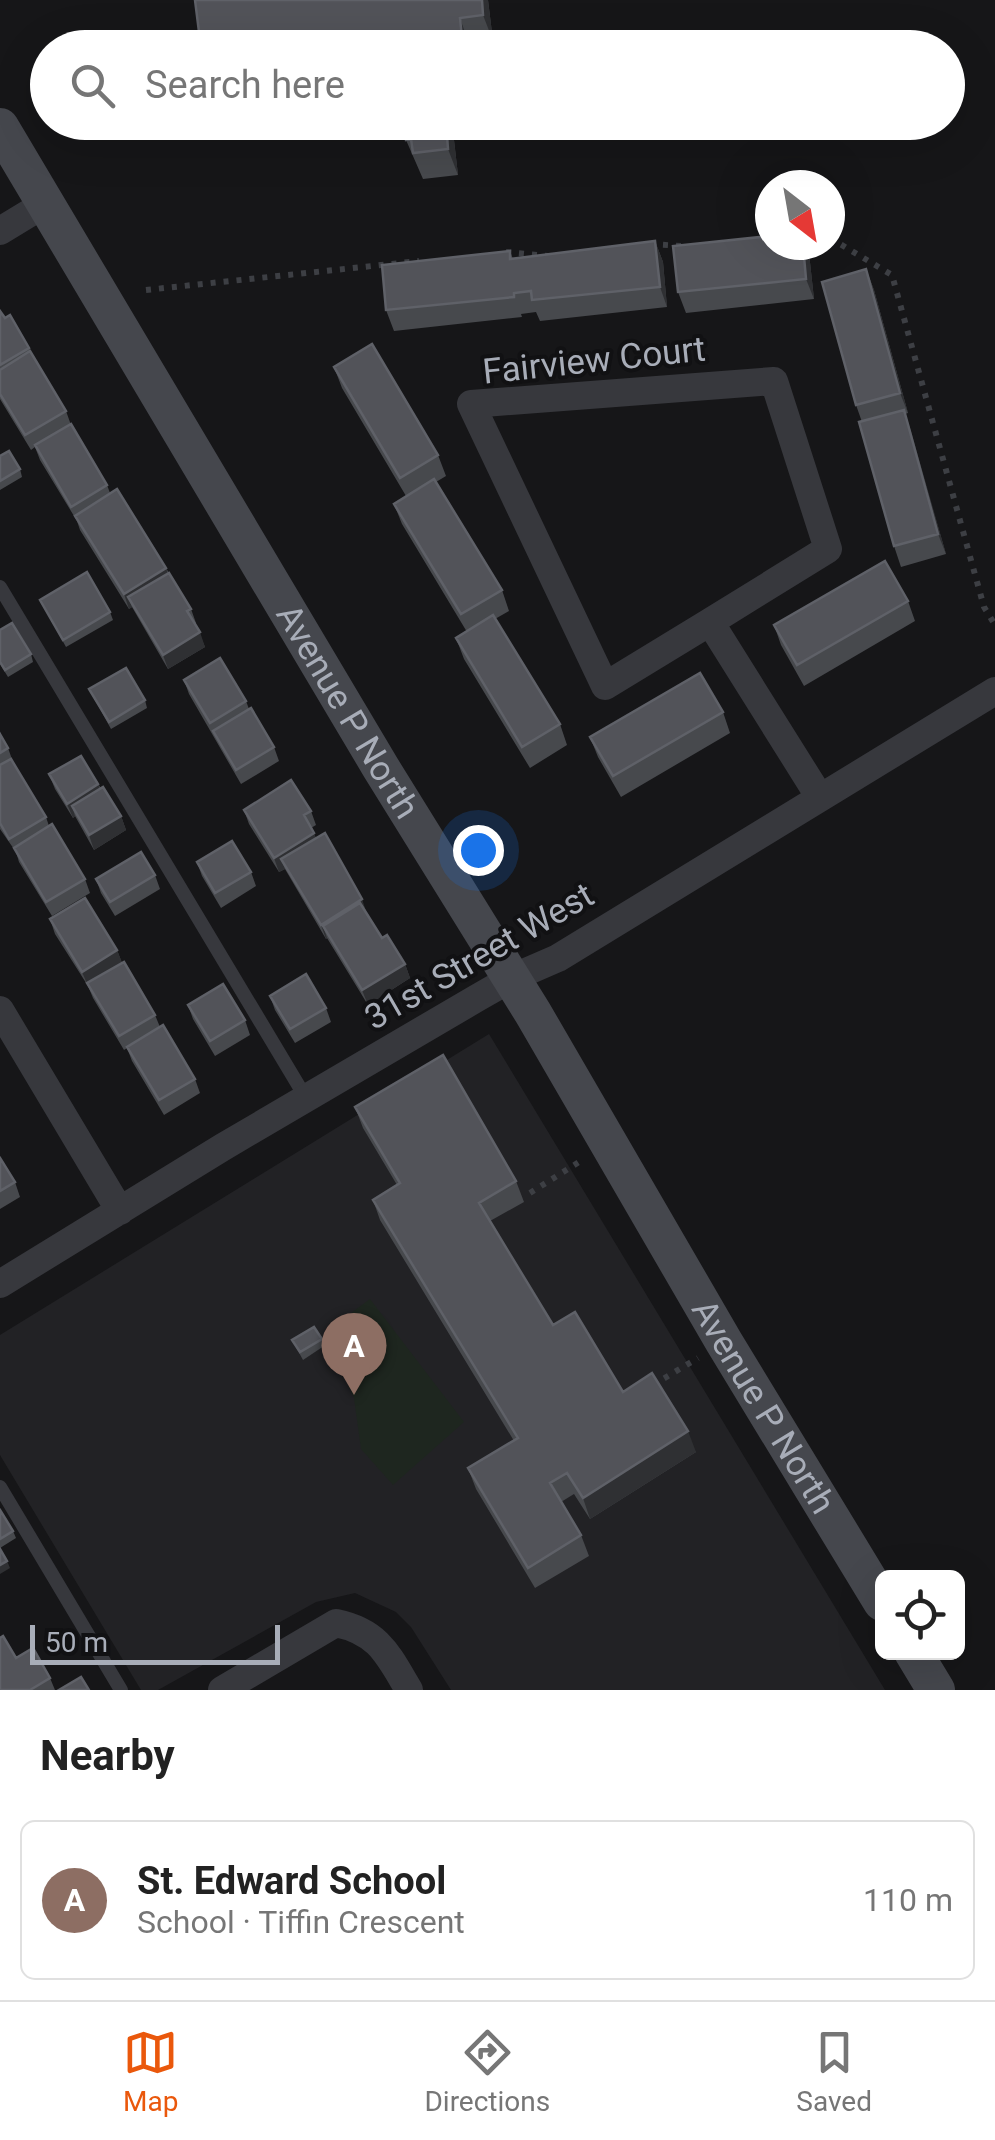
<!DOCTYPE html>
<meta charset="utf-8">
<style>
:root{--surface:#fff;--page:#f6f6f6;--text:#222;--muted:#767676;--line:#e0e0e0;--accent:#ea580c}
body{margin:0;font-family:Roboto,sans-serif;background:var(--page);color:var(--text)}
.controls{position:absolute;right:30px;bottom:30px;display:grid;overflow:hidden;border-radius:15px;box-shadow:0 10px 40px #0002}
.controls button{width:90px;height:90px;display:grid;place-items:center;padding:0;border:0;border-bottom:2px solid var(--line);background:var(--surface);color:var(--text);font:50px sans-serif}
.compass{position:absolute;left:755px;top:170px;width:90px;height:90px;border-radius:50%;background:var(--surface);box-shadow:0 10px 40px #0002;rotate:149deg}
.scale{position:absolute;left:30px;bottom:25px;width:250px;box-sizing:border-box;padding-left:10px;border:5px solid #a8adb8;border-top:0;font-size:28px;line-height:35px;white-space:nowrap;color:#a8adb8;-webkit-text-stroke:8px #111113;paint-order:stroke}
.you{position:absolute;left:478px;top:850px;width:35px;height:35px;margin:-25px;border:8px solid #fff;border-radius:50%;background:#1a73e8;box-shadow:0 0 0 15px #1a73e833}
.badge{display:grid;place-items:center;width:65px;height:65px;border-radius:50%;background:var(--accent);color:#fff;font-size:32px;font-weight:700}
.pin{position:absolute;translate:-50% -82px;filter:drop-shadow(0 2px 5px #0008)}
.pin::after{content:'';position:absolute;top:52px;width:35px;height:30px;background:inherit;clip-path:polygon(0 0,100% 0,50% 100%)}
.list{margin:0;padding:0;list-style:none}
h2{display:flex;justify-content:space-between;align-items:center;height:130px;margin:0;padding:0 40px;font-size:42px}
h2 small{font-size:32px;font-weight:400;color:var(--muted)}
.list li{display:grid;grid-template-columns:65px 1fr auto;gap:30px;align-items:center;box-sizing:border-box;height:160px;margin:0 20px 20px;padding:0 20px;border:2px solid var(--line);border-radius:15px}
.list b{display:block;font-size:38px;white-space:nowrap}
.list p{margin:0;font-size:32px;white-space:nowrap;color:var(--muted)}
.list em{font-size:32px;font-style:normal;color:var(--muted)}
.icon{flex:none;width:55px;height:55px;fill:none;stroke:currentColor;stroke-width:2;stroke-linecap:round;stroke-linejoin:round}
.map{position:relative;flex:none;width:995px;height:1690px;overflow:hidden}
.search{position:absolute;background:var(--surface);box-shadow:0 10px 40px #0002;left:30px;right:30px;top:30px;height:110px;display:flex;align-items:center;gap:25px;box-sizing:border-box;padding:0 35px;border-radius:55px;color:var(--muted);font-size:38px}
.sheet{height:310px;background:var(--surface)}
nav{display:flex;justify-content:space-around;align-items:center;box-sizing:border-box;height:140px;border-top:2px solid var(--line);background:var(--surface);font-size:28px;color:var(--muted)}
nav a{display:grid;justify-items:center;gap:5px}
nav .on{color:var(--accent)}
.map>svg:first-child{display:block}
.built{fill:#222225}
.green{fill:#1e261f}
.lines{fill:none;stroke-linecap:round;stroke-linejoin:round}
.path{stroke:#3d3f44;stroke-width:6;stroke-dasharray:5 8;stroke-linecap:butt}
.service{stroke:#37383d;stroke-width:14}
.minor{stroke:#37383d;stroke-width:28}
.secondary{stroke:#45474d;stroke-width:38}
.wall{fill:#47494d}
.shaded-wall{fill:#2f3033}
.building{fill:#525359;stroke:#5f6168;stroke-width:2.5}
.labels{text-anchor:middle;stroke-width:8;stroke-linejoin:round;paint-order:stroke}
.street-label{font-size:35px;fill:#a8adb8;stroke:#111113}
</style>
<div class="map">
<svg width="995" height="1690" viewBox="0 0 995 1690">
<rect width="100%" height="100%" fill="#161618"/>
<path class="built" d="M 489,1034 L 885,1690 L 451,1690 L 411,1627 L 396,1612 L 355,1593 L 316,1602 L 158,1690 L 141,1690 L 0,1455 L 0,1335 Z"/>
<path class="green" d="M 370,1299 L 464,1422 L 393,1485 L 361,1449 L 354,1398 L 324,1333 Z"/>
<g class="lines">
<path class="path" d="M 830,238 L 892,275 L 984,607 L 995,625
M 650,244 L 682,246
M 506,252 L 548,256
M 146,290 L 419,261
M 530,1193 L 579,1162
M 653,1385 L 698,1358"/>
<path class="service" d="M 0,587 L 306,1098
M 0,1487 L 121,1690"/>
<path class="minor" d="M 0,231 L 46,203
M 710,622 L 605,686 L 471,404 L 774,381 L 828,549 L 710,622 L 819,796
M 0,1010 L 120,1211
M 0,1284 L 223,1147 L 477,998 L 512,978 L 558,958 L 995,691
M 222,1690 L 336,1623 C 379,1632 388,1655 409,1690"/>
<g class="secondary">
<path id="s1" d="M 0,127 L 381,768 L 533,1013 L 724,1342 L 882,1602"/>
<path d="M 913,1652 L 936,1690"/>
</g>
</g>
<path class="wall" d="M 195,0 L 488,0 L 493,41 L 469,44 L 470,48 L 201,48 Z
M 212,122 L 279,122 L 280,133 L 218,140 Z
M 404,122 L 478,122 L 479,137 L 454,140 L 458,175 L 423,179 L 406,140 Z
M 655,241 L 663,262 L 667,307 L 540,321 L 536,312 L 521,314 L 522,317 L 394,331 L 386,310 L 510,251 L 513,259 Z
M 809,253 L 814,299 L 686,313 L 678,292 Z
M 866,269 L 874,290 L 908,413 L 905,414 L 946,554 L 901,567 L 894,546 L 862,422 L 856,405 Z
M 0,311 L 29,348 L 66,411 L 71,425 L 107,485 L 110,493 L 166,568 L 191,609 L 196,623 L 195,624 L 205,647 L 168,669 L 132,607 L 129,609 L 80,530 L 77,521 L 40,460 L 35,447 L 31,450 L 0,399 Z
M 334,367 L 438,455 L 446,476 L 436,482 L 502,590 L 509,611 L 495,619 L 560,724 L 567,745 L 530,768 L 464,659 L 456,638 L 467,632 L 402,524 L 394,504 L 406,496 L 342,388 Z
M 0,456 L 20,469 L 22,477 L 0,490 Z
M 40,600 L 110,612 L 113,620 L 66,647 Z
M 908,601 L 915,621 L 804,686 L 781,645 L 774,625 Z
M 0,630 L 31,654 L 33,662 L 8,677 L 0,664 Z
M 184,680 L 246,701 L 249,709 L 274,747 L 279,761 L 241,784 L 189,694 Z
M 89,689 L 145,700 L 147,708 L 111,729 Z
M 723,712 L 730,733 L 621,797 L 598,757 L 590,737 Z
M 0,734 L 8,748 L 13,762 L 46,817 L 49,826 L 85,879 L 90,893 L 52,916 L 19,862 L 16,852 L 0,829 Z
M 49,774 L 98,784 L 121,816 L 126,830 L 94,850 L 75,816 L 73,818 L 55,789 Z
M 244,810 L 311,811 L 316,825 L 311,828 L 316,838 L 382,938 L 405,964 L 410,978 L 368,1005 L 327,938 L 326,939 L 285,869 L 279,872 L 249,824 Z
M 197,862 L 251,872 L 256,886 L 221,908 L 202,876 Z
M 155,875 L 160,889 L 115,916 L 101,893 L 96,879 Z
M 50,919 L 117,950 L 122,963 L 155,1015 L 160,1027 L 195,1079 L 200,1093 L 164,1115 L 132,1061 L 127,1048 L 124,1050 L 93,998 L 88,986 L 55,934 Z
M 270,996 L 326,1008 L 331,1022 L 295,1043 L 275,1010 Z
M 188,1005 L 245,1020 L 250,1035 L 215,1056 L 193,1019 Z
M 355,1107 L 516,1181 L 524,1202 L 490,1221 L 553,1325 L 623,1392 L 696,1452 L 590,1519 L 574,1494 L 561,1502 L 581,1535 L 589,1556 L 535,1588 L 476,1489 L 468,1468 L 514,1441 L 380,1220 L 373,1200 L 397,1185 L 363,1128 Z
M 0,1158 L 15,1182 L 20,1197 L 0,1209 Z
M 322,1339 L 324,1346 L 303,1360 L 292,1340 Z
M 0,1510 L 13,1531 L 16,1538 L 0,1548 Z
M 0,1636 L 16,1658 L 50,1678 L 55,1690 L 0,1690 Z"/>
<path class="shaded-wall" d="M 482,0 L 488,0 L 493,41 L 483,15 Z
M 460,18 L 469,44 L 470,48 L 463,48 Z
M 446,122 L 448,122 L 454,140 L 458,175 L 448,149 Z
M 655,241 L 663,262 L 667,307 L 660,287 Z
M 803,245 L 806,245 L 809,253 L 814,299 L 806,279 Z
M 866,269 L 874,290 L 908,413 L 900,393 Z
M 904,410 L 911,431 L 946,554 L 938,534 Z
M 166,568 L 171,583 L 128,597 L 132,607 L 129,609 L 124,594 Z
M 200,632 L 205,647 L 168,669 L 163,655 Z
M 98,784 L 104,799 L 72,806 L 75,816 L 73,818 L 67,804 Z
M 121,816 L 126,830 L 94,850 L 89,835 Z
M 314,833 L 319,847 L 281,859 L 285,869 L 279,872 L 274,858 Z
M 362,899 L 367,914 L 323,926 L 327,938 L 326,939 L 321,925 Z
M 117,950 L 123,965 L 88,986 L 82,972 Z
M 405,964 L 410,978 L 368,1005 L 362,990 Z
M 688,1431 L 696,1452 L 590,1519 L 583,1498 Z
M 7,1561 L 10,1568 L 0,1574 L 0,1565 Z"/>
<path class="building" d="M 195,0 L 482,0 L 483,15 L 460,18 L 463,48 L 396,48 L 395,33 L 380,35 L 382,48 L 346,48 L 346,40 L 281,48 L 201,48 Z
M 404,122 L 446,122 L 448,149 L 413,153 L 411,139 L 406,140 Z
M 770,236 L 770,245 L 803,245 L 806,279 L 678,292 L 673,246 Z
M 655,241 L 660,287 L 532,300 L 531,291 L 514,293 L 514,297 L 386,310 L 382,265 L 510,251 L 510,259 Z
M 866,269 L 900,393 L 856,405 L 822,282 Z
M 0,311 L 5,318 L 10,315 L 29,348 L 0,365 Z
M 372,344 L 438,455 L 400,478 L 334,367 Z
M 30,351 L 66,411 L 25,435 L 0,394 L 0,370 Z
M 904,410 L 938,534 L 894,546 L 859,422 Z
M 71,424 L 107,485 L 71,507 L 35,445 Z
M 9,451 L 20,469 L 0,481 L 0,456 Z
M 434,479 L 502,590 L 461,614 L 394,504 Z
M 117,489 L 166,568 L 124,594 L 75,516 Z
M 885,561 L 908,601 L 797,665 L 774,625 Z
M 87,572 L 110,612 L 63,640 L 40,600 Z
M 169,573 L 191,609 L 187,611 L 200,632 L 163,655 L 128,597 Z
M 493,615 L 560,724 L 522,747 L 456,638 Z
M 12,623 L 31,654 L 5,670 L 0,662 L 0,630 Z
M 220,658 L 246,701 L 210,723 L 184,680 Z
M 126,668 L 145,700 L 109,722 L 89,689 Z
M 700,673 L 723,712 L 613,776 L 590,737 Z
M 251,708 L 274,747 L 236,770 L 213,731 Z
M 0,734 L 8,748 L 0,753 Z
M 81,756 L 98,784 L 67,804 L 49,774 Z
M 11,759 L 46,817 L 9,839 L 0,823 L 0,765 Z
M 291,780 L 311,811 L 304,815 L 314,833 L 274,858 L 244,810 Z
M 103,787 L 121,816 L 89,835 L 72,806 Z
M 52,824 L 85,879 L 46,902 L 14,848 Z
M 325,833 L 362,899 L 321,925 L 281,859 Z
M 232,841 L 251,872 L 215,893 L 197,862 Z
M 141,852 L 155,875 L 110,902 L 96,879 Z
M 85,898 L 117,950 L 82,972 L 50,919 Z
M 360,903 L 382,938 L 387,935 L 405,964 L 362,990 L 323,926 Z
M 124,962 L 155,1015 L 119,1036 L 87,983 Z
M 306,974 L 326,1008 L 290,1029 L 270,996 Z
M 223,984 L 245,1020 L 210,1041 L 188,1005 Z
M 163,1025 L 195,1079 L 159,1100 L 127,1047 Z
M 443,1055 L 516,1181 L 479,1203 L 553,1325 L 575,1312 L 623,1392 L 652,1373 L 688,1431 L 583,1498 L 567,1473 L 550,1483 L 581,1535 L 528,1568 L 468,1468 L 518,1438 L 373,1200 L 400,1183 L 355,1107 Z
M 0,1158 L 15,1182 L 0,1191 Z
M 314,1327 L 322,1339 L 300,1352 L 292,1340 Z
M 0,1510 L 13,1531 L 0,1539 Z
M 0,1549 L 7,1561 L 0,1565 Z
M 3,1636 L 16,1658 L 33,1648 L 50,1678 L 30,1690 L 0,1690 L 0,1638 Z
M 81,1677 L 89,1690 L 59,1690 Z"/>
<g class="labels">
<g class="street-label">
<text transform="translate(594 360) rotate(-6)" y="12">Fairview Court</text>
<text dy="12" stroke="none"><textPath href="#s1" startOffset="680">Avenue P North</textPath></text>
<text transform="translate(479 956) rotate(-30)" y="12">31st Street West</text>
<text dy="12" stroke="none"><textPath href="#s1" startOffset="1490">Avenue P North</textPath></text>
</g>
</g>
</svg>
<div class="controls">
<button><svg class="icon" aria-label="locate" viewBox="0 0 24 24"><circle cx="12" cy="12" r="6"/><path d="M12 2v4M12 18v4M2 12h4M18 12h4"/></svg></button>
</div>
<svg class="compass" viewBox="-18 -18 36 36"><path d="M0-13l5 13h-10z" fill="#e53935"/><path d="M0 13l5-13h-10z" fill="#767676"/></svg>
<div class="scale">50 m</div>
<div class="you"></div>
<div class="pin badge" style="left:354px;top:1395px;background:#8d6e63">A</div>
<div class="search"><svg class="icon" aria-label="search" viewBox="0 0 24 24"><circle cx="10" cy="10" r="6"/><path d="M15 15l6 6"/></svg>Search here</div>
</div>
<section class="sheet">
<h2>Nearby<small></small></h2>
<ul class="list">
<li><span class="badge" style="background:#8d6e63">A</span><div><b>St. Edward School</b><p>School · Tiffin Crescent</p></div><em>110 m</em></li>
</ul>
</section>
<nav>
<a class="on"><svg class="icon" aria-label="map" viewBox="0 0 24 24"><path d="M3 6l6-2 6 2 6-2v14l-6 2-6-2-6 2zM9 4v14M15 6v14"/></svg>Map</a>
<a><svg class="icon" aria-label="directions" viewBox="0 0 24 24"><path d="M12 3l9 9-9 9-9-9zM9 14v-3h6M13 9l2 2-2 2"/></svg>Directions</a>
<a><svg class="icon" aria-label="saved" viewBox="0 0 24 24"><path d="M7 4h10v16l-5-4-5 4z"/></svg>Saved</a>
</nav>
